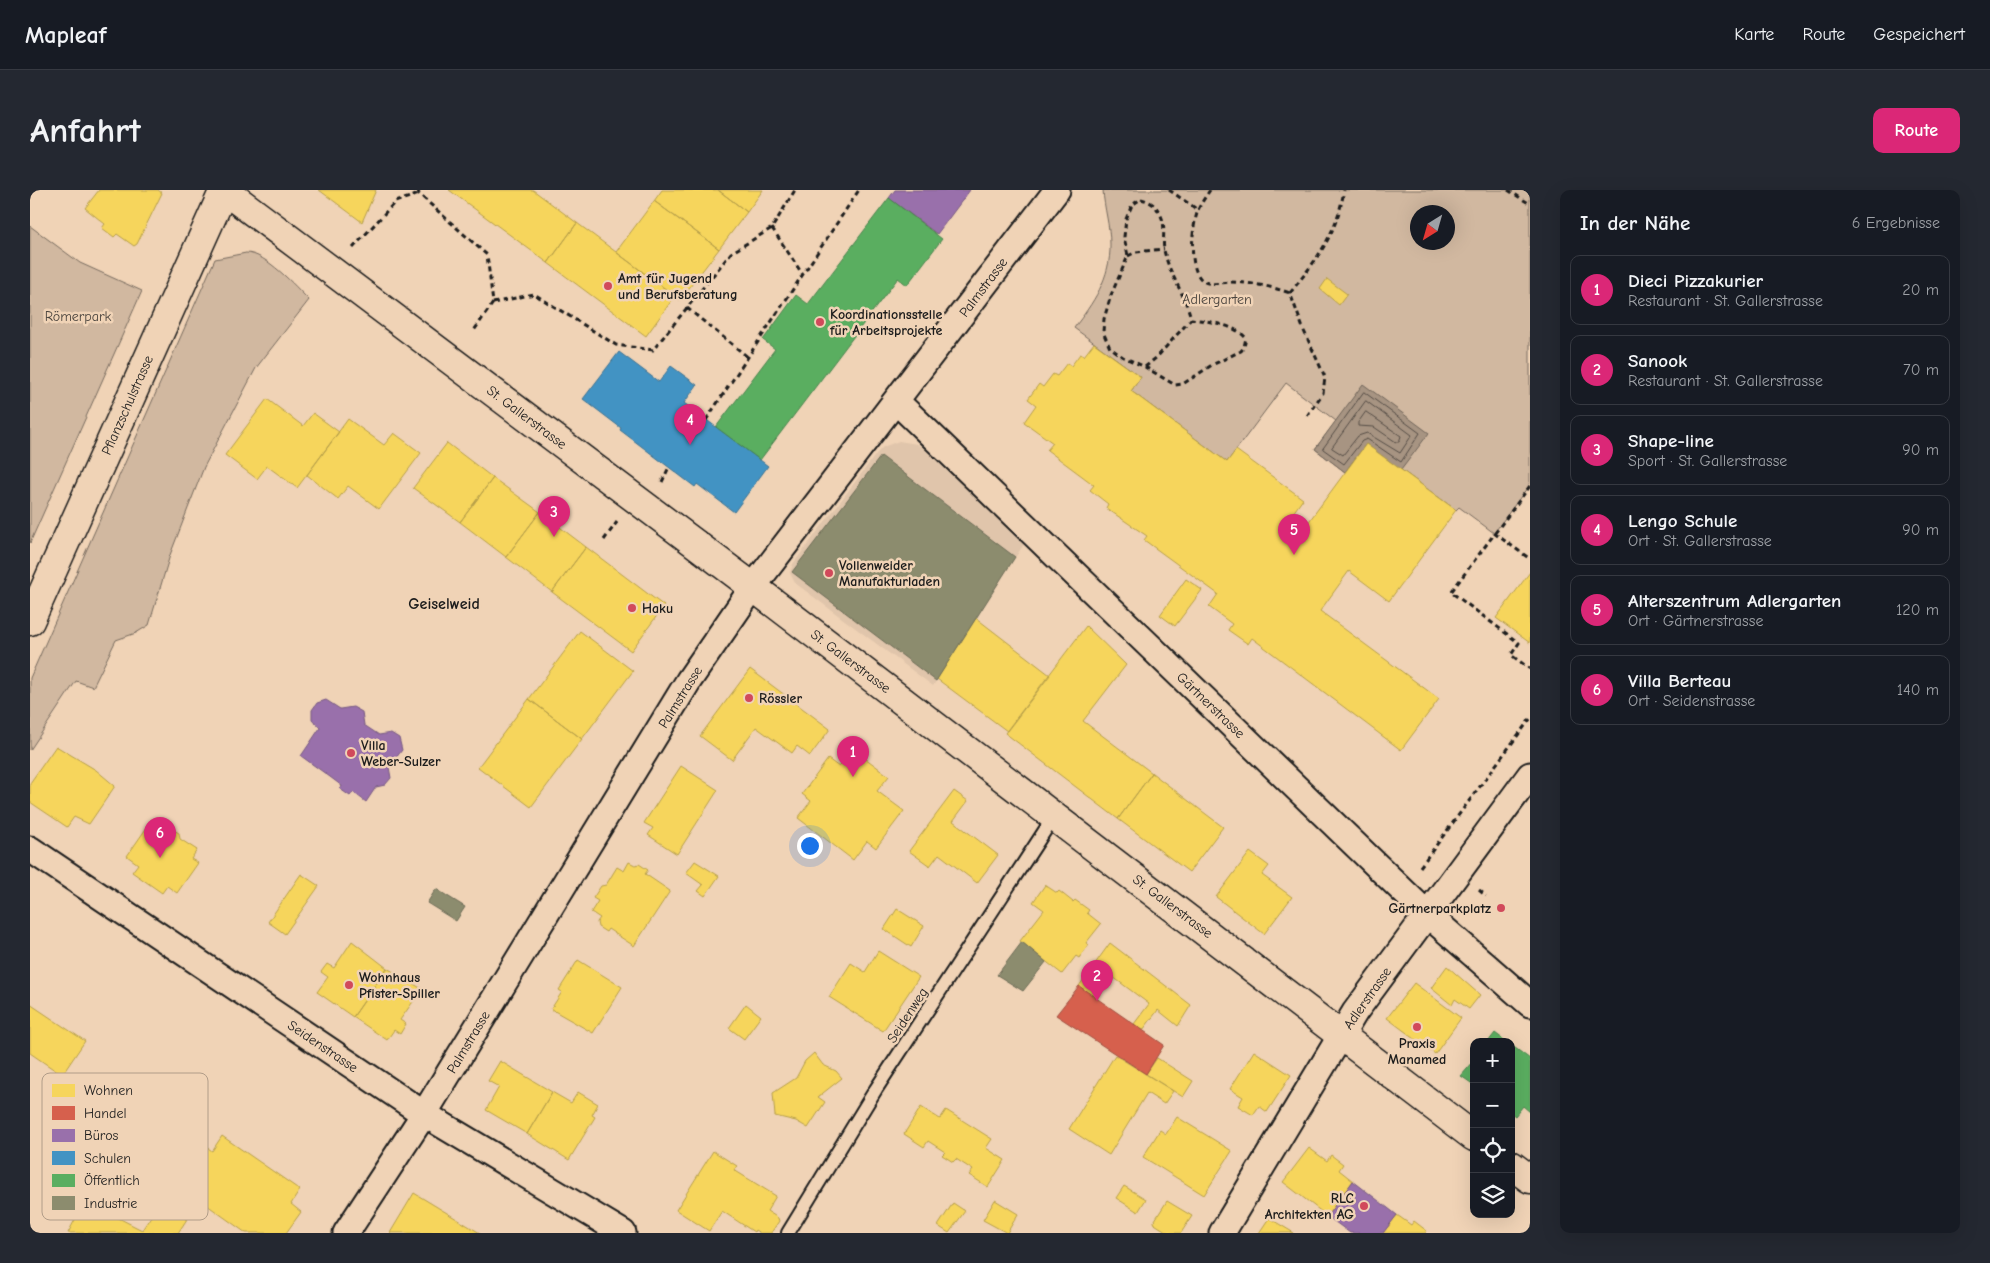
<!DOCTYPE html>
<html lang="de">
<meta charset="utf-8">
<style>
:root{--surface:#171b24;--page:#242831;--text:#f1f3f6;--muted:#9ea1a6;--line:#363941;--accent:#db2777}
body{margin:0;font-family:"Comic Neue",sans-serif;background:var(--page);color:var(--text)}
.controls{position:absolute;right:15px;bottom:15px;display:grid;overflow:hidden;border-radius:10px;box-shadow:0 5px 20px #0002}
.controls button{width:45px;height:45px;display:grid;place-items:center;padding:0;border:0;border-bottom:1px solid var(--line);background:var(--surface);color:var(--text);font:25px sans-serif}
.compass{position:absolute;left:1380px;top:15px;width:45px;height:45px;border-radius:50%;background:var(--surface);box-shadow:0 5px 20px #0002;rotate:217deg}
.you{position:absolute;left:779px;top:655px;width:18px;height:18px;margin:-12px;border:4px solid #fff;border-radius:50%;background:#1a73e8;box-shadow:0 0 0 8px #1a73e833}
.badge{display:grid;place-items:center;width:32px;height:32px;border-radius:50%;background:var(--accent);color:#fff;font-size:16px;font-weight:700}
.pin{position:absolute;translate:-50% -41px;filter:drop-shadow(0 1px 2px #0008)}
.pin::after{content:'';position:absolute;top:26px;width:18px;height:15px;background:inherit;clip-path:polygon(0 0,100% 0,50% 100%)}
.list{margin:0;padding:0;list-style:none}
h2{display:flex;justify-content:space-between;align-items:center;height:65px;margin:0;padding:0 20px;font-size:21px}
h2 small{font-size:16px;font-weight:400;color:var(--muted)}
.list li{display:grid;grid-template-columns:32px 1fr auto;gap:15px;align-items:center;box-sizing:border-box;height:70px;margin:0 10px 10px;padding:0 10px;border:1px solid var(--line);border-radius:10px}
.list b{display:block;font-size:19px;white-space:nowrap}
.list p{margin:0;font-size:16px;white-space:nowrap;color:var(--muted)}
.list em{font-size:16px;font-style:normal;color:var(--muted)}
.icon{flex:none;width:28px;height:28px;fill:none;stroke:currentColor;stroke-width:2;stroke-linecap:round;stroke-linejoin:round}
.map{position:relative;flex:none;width:1500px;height:1043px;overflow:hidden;border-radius:10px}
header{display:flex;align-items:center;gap:30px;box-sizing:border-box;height:70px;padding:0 25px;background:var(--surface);border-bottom:1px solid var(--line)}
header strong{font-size:24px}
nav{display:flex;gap:28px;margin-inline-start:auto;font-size:18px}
.intro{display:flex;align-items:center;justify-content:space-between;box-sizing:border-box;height:120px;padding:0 30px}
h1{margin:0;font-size:35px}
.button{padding:12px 22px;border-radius:10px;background:var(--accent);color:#fff;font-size:18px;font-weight:700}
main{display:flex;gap:30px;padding:0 30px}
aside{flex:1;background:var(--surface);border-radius:10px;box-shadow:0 5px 20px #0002}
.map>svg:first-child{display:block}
.built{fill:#e0c5ab}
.green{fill:#d1b8a0;stroke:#766a5e;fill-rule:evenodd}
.water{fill:#a79482;stroke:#6f6459}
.homes{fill:#f6d55c;stroke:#b59e49}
.shops{fill:#d6604d;stroke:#9e4c3e}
.offices{fill:#9970ab;stroke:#745780}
.schools{fill:#4393c3;stroke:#376f91}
.public{fill:#5aae61;stroke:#47824c}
.industry{fill:#8c8c6e;stroke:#6a6a55}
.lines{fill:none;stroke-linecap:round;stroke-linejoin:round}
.shore{stroke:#544c45;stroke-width:1}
.service-casing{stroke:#1c1c1c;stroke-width:16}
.minor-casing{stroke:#1c1c1c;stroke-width:29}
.tertiary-casing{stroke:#1c1c1c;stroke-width:31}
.primary-casing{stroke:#1c1c1c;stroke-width:31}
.path{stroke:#1c1c1c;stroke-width:3;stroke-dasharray:5 4;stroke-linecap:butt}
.service{stroke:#f0d3b6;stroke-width:12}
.minor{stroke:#f0d3b6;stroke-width:25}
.tertiary{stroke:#f0d3b6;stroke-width:28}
.primary{stroke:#f0d3b6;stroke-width:28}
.poi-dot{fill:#d1495b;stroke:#f0d3b6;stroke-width:2}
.labels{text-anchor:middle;stroke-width:5;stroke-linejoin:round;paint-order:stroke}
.poi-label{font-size:14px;font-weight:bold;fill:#1c1c1c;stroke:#f0d3b6;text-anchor:start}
.street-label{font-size:14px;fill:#1c1c1c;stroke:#f0d3b6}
.park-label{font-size:14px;fill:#49433d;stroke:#f0d3b6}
.quarter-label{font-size:16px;font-weight:bold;fill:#1c1c1c;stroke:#f0d3b6}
.key{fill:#f0d3b6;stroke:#b09c88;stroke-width:1}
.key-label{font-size:14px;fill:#1c1c1c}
</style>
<header>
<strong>Mapleaf</strong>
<nav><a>Karte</a><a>Route</a><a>Gespeichert</a></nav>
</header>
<div class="intro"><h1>Anfahrt</h1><a class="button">Route</a></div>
<main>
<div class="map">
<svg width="1500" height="1043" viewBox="0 0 1500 1043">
<rect width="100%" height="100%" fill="#f0d3b6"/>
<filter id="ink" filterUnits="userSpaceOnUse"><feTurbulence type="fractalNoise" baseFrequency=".02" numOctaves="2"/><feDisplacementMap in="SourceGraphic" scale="10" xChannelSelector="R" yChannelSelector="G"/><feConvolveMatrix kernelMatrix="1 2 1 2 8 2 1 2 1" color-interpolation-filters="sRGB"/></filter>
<g filter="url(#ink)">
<path class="built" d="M 869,251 L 887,254 L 894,259 L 994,354 L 903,496 L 765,393 L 760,383 L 763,374 L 847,263 L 853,257 Z"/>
<path class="green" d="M 1073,0 L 1500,0 L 1500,294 L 1464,343 L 1429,317 L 1426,320 L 1336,254 L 1315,282 L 1285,259 L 1306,231 L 1256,193 L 1197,272 L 1101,201 L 1111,187 L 1044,138 C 1063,113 1081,88 1080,54 C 1080,36 1074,18 1073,0 ZM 1388,22 L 1418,22 L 1418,52 L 1388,52 Z
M 0,36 L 50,73 L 112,101 L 0,353 Z
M 216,63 C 236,63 265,96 279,110 L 226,178 L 174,277 L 140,365 L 119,435 L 106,443 L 86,450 L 63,497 L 46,491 L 0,560 L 0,488 L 185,69 Z"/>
<path class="water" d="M 1333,194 L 1399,243 L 1371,280 L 1336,254 L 1315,282 L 1285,259 Z"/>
<path class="homes" d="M 69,0 L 128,0 L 132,3 L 107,54 L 104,56 L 87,44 L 84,47 L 72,38 L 75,34 L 55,18 Z
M 289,0 L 346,0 L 332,32 Z
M 419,0 L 503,0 L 547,33 L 518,73 Z
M 632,0 L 688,0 L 717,22 L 689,59 L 624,11 Z
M 688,0 L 733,0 L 717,22 Z
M 624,11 L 689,59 L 650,110 L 586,62 Z
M 547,33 L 645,106 L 616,146 L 518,73 Z
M 1297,89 L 1317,104 L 1309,115 L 1290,99 Z
M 1064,153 L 1111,187 L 1101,201 L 1197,272 L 1206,260 L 1273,309 L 1263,323 L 1277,334 L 1336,254 L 1426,320 L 1359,411 L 1319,381 L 1290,421 L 1409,509 L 1371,560 L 1222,448 L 1218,454 L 1198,440 L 1202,434 L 1179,417 L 1188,404 L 1114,350 L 1117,346 L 1076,318 L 1078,314 L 1060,300 L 1064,295 L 1017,260 L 1023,253 L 994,232 L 1006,215 L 998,209 L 1009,194 L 1013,197 L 1023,184 L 1027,186 L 1037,173 L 1041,176 L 1050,164 L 1054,166 Z
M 237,209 L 273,236 L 283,223 L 309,242 L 267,298 L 237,276 L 227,289 L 195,265 Z
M 318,229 L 354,255 L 364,243 L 391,263 L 349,319 L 318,296 L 308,309 L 277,285 Z
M 417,253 L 463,288 L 430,332 L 383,298 Z
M 463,288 L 510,322 L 476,367 L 430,332 Z
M 510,322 L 556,357 L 522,402 L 476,367 Z
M 556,357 L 634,416 L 601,461 L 522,402 Z
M 1500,382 L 1500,453 L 1466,428 Z
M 1156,389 L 1172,400 L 1145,436 L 1130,425 Z
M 946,428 L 1020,485 L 977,541 L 907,489 Z
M 1056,436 L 1096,475 L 1053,531 L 1122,583 L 1088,629 L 975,543 Z
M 550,441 L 603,481 L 552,549 L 499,509 Z
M 720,479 L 800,539 L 780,566 L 767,556 L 762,563 L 726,537 L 702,570 L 670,546 Z
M 499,509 L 552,549 L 501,617 L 448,577 Z
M 26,556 L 66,580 L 85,596 L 59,634 L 44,627 L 37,637 L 0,612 L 0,593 Z
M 823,559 L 859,586 L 847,601 L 874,621 L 846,658 L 837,651 L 823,670 L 768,628 L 781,611 L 772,604 L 798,569 L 809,577 Z
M 651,576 L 688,600 L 647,664 L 618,645 L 623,638 L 614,633 Z
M 1122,583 L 1193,637 L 1159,682 L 1088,629 Z
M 924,601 L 938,611 L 923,631 L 968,665 L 947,693 L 909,664 L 900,676 L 879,661 Z
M 122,630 L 135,639 L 142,639 L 149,643 L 150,649 L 167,660 L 161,669 L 168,673 L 147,703 L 137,696 L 132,703 L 102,682 L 108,674 L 97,666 Z
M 1220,662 L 1239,676 L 1232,685 L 1262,707 L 1234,744 L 1186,707 Z
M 665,671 L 689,686 L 675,706 L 668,701 L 673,695 L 656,683 Z
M 599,672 L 605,675 L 609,674 L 618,680 L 615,684 L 640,701 L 604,756 L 578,739 L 576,742 L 568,737 L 567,732 L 570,728 L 561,722 L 568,711 L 563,708 L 571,696 L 576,695 L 587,677 L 594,681 Z
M 271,684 L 289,696 L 255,744 L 238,732 Z
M 1015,695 L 1027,703 L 1029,701 L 1043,712 L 1045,710 L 1059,720 L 1057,723 L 1071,734 L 1056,753 L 1059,755 L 1049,768 L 1046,766 L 1032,784 L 990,751 L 1014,720 L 1003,712 Z
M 867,719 L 894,736 L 881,757 L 854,739 Z
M 322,751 L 357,778 L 323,827 L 287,802 L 298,787 L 291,782 L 297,774 L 304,778 Z
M 1080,753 L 1161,815 L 1148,836 L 1128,820 L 1113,840 L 1104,834 L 1119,814 L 1083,787 L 1066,809 L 1049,796 Z
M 848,761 L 889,787 L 853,841 L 799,807 L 821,773 L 835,782 Z
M 548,770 L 592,797 L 563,843 L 521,819 L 532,802 L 529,800 Z
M 1417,776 L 1450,805 L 1439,819 L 1425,809 L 1422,815 L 1401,798 Z
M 357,778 L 392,799 L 370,830 L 376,834 L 370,844 L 364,840 L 357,850 L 323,827 Z
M 1384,793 L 1431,828 L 1405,864 L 1357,828 Z
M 0,814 L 55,851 L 32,885 L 0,863 Z
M 716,814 L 731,826 L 714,849 L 699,838 Z
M 1224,861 L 1261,885 L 1237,922 L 1229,916 L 1223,925 L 1208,916 L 1213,907 L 1200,899 Z
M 784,863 L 793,875 L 806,881 L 812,888 L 788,907 L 795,912 L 778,938 L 766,931 L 745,926 L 743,903 L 766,888 L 775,871 Z
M 1085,865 L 1143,901 L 1134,914 L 1117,903 L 1079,965 L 1039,939 Z
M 1127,868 L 1163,891 L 1153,907 L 1116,884 Z
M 470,871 L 522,902 L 497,944 L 456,920 L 469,897 L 458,891 Z
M 522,902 L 541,913 L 548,902 L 568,914 L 562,925 L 565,927 L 539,970 L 497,944 Z
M 891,917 L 910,929 L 916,920 L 962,949 L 956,958 L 975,970 L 958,997 L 939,985 L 943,980 L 926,969 L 923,972 L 912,965 L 915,962 L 898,951 L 894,957 L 874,944 Z
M 1147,927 L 1202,961 L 1174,1005 L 1113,967 L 1130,940 L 1136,944 Z
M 192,946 L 270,1000 L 261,1014 L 271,1022 L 256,1043 L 216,1043 L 170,1010 L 159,1026 L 133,1008 L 171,953 L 182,961 Z
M 1279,958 L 1297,971 L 1301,965 L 1313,974 L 1309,980 L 1323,991 L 1297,1026 L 1253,992 Z
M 683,961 L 707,976 L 704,980 L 746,1006 L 737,1021 L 748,1028 L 749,1031 L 741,1043 L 730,1043 L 725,1040 L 724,1042 L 692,1021 L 679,1041 L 646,1020 Z
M 1094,996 L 1116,1009 L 1108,1022 L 1086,1008 Z
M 384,1003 L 450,1043 L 360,1043 Z
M 133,1008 L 159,1026 L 148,1043 L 38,1043 L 49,1022 L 59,1027 L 65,1016 L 112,1040 Z
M 965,1010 L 988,1024 L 977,1043 L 953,1030 Z
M 1137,1011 L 1162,1026 L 1151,1043 L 1139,1043 L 1123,1033 Z
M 923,1013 L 935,1021 L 919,1043 L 908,1036 Z
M 1367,1025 L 1381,1035 L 1384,1031 L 1397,1041 L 1395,1043 L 1353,1043 Z
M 1239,1028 L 1264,1043 L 1229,1043 Z"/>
<path class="shops" d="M 1049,796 L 1134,855 L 1116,884 L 1026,825 Z"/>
<path class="offices" d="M 865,0 L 940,0 L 907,44 L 859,8 Z
M 296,510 L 310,519 L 323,517 L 332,522 L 334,535 L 349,545 L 361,543 L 369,548 L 372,560 L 359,577 L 361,588 L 355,595 L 346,597 L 336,612 L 323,602 L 320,606 L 310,599 L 312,596 L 300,587 L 271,566 L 290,538 L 282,529 L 282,520 L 287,513 Z
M 1323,991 L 1367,1025 L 1353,1043 L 1320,1043 L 1297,1026 Z"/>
<path class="schools" d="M 589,162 L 629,192 L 641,176 L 667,195 L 654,213 L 738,276 L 704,322 L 667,294 L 665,297 L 590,240 L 591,238 L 553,209 Z"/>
<path class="public" d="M 859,8 L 912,49 L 877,95 L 868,88 L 730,270 L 686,237 L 745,159 L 733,150 L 766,105 L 778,114 Z
M 1465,843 L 1477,852 L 1458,852 Z
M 1481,855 L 1500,869 L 1500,922 L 1493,916 L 1485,926 L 1481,923 Z
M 1444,871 L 1444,895 L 1431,886 Z"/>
<path class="industry" d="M 851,266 L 985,367 L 906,491 L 762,382 Z
M 406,699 L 435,717 L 426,731 L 397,713 Z
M 992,752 L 1016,772 L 993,801 L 967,785 Z"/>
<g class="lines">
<path class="shore" d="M 1334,202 L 1390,243 L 1371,272 L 1337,249 L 1332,251 L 1314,274 L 1293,259 Z
M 1336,211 L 1382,245 L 1370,263 L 1337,243 L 1328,246 L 1313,265 L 1302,258 Z
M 1336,222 L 1371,246 L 1369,252 L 1366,252 L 1344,237 L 1328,236 L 1328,233 Z"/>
<defs>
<path id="service" d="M 758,1043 L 846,899 L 1025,625"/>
<path id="minor" d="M 866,211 L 1397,724 L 1500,814
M 0,659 L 394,924 L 593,1043
M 316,1043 L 394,924 L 659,490 L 723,397 L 1027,0
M 1192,1043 L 1325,822 L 1500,585"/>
<path id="tertiary" d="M 0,431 L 194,0"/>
<path id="primary" d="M 194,0 L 723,397 L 1444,947
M 1481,975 L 1500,989"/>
</defs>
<use href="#service" class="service-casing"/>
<use href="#minor" class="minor-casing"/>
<use href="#tertiary" class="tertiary-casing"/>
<use href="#primary" class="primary-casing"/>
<path class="path" d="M 388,0 L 389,4 L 457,65 L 463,113 L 443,142
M 1139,0 L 1168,20
M 1180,0 C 1176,6 1171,13 1168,20 C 1162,36 1156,88 1178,93 C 1184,95 1194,92 1201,92 C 1222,93 1240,96 1260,103
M 1478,0 L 1500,14
M 1111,9 C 1119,11 1125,14 1129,22 C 1137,34 1132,47 1134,60 C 1139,85 1156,105 1161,129 C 1177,131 1204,134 1216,148 L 1214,157 L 1211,161 L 1182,175 L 1153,194 L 1145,195 L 1115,177 L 1093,167 L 1080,158 L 1073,142 L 1074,129 L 1081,105 L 1098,66 L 1094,47 L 1096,29 L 1102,15 Z
M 742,38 L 773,85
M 323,58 L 365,12 L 389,4
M 1098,66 L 1106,62 L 1134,59
M 463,113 L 504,104 L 586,155 L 623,160 L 701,63 L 742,38 L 765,0
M 657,118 L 719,168
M 1115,177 L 1127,167 L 1161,129
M 1277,226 L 1293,203 L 1295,187 L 1274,141 L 1260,103 C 1287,69 1307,44 1314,0
M 676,230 L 829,0
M 632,292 L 639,277
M 1500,296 L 1421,402 L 1489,453 L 1481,465 L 1500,479
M 1464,343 L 1500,369
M 574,350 L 587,332
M 1390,677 L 1500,529
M 1449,700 L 1456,706"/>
<use href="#service" class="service"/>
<use href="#minor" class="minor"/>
<use href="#tertiary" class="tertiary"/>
<use href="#primary" class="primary"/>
</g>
</g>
<g class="poi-dot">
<circle cx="578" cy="96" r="5"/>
<circle cx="790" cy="132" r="5"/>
<circle cx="799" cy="383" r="5"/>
<circle cx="602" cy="418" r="5"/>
<circle cx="719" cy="508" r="5"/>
<circle cx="321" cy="563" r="5"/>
<circle cx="1471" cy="718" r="5"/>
<circle cx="319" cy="795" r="5"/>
<circle cx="1387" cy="837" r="5"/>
<circle cx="1334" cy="1016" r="5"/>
</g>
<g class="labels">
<g class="poi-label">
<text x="588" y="93">Amt für Jugend<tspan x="588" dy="16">und Berufsberatung</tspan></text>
<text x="800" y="129">Koordinationsstelle<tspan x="800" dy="16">für Arbeitsprojekte</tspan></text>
<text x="809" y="380">Vollenweider<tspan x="809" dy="16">Manufakturladen</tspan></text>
<text x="612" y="423">Haku</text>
<text x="729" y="513">Rössler</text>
<text x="331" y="560">Villa<tspan x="331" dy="16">Weber-Sulzer</tspan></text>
<text x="1461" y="723" text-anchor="end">Gärtnerparkplatz</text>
<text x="329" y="792">Wohnhaus<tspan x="329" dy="16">Pfister-Spiller</tspan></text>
<text x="1387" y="858" text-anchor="middle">Praxis<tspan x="1387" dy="16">Manamed</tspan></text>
<text x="1324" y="1013" text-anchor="end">RLC<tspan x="1324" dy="16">Architekten AG</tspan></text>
</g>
<g class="street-label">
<text transform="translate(953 97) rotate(-53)" y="5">Palmstrasse</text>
<text transform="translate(97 215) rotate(-66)" y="5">Pflanzschulstrasse</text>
<text transform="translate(497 227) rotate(37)" y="5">St. Gallerstrasse</text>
<text transform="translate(821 471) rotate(37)" y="5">St. Gallerstrasse</text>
<text transform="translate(650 507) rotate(-58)" y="5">Palmstrasse</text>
<text transform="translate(1181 515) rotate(44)" y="5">Gärtnerstrasse</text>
<text transform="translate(1143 716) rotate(37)" y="5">St. Gallerstrasse</text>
<text transform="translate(1337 808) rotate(-55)" y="5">Adlerstrasse</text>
<text transform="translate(877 825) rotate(-57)" y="5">Seidenweg</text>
<text transform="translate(438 852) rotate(-59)" y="5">Palmstrasse</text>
<text transform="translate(293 856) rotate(34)" y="5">Seidenstrasse</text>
</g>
<g class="park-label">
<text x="1187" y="114">Adlergarten</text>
<text x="48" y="131">Römerpark</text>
</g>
<g class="quarter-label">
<text x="414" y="419">Geiselweid</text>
</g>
</g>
<rect x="12" y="883" width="166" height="147" rx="8" class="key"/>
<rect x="22" y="894" width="23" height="13" fill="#f6d55c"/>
<rect x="22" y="916" width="23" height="14" fill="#d6604d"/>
<rect x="22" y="939" width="23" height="13" fill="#9970ab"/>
<rect x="22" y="961" width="23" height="14" fill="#4393c3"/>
<rect x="22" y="984" width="23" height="13" fill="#5aae61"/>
<rect x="22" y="1006" width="23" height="14" fill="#8c8c6e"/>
<g class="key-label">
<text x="54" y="905">Wohnen</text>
<text x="54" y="928">Handel</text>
<text x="54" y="950">Büros</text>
<text x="54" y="973">Schulen</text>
<text x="54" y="995">Öffentlich</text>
<text x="54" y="1018">Industrie</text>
</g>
</svg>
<div class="controls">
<button>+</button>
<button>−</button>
<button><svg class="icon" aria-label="locate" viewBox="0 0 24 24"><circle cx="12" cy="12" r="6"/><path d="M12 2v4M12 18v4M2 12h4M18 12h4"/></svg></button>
<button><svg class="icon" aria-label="layers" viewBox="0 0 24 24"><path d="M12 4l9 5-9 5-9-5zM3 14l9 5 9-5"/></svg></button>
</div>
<svg class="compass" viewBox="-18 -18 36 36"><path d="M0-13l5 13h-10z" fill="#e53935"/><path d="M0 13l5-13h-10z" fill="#9ea1a6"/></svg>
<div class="you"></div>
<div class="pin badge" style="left:823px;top:587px">1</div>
<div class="pin badge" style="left:1067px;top:811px">2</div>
<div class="pin badge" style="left:524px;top:347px">3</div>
<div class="pin badge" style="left:660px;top:255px">4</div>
<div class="pin badge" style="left:1264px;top:365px">5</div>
<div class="pin badge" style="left:130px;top:668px">6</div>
</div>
<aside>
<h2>In der Nähe<small>6 Ergebnisse</small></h2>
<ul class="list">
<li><span class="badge">1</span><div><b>Dieci Pizzakurier</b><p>Restaurant · St. Gallerstrasse</p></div><em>20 m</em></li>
<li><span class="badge">2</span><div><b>Sanook</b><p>Restaurant · St. Gallerstrasse</p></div><em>70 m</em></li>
<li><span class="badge">3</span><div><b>Shape-line</b><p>Sport · St. Gallerstrasse</p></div><em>90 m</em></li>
<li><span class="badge">4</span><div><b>Lengo Schule</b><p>Ort · St. Gallerstrasse</p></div><em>90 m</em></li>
<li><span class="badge">5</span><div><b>Alterszentrum Adlergarten</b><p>Ort · Gärtnerstrasse</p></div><em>120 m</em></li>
<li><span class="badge">6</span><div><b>Villa Berteau</b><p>Ort · Seidenstrasse</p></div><em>140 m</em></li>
</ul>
</aside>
</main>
